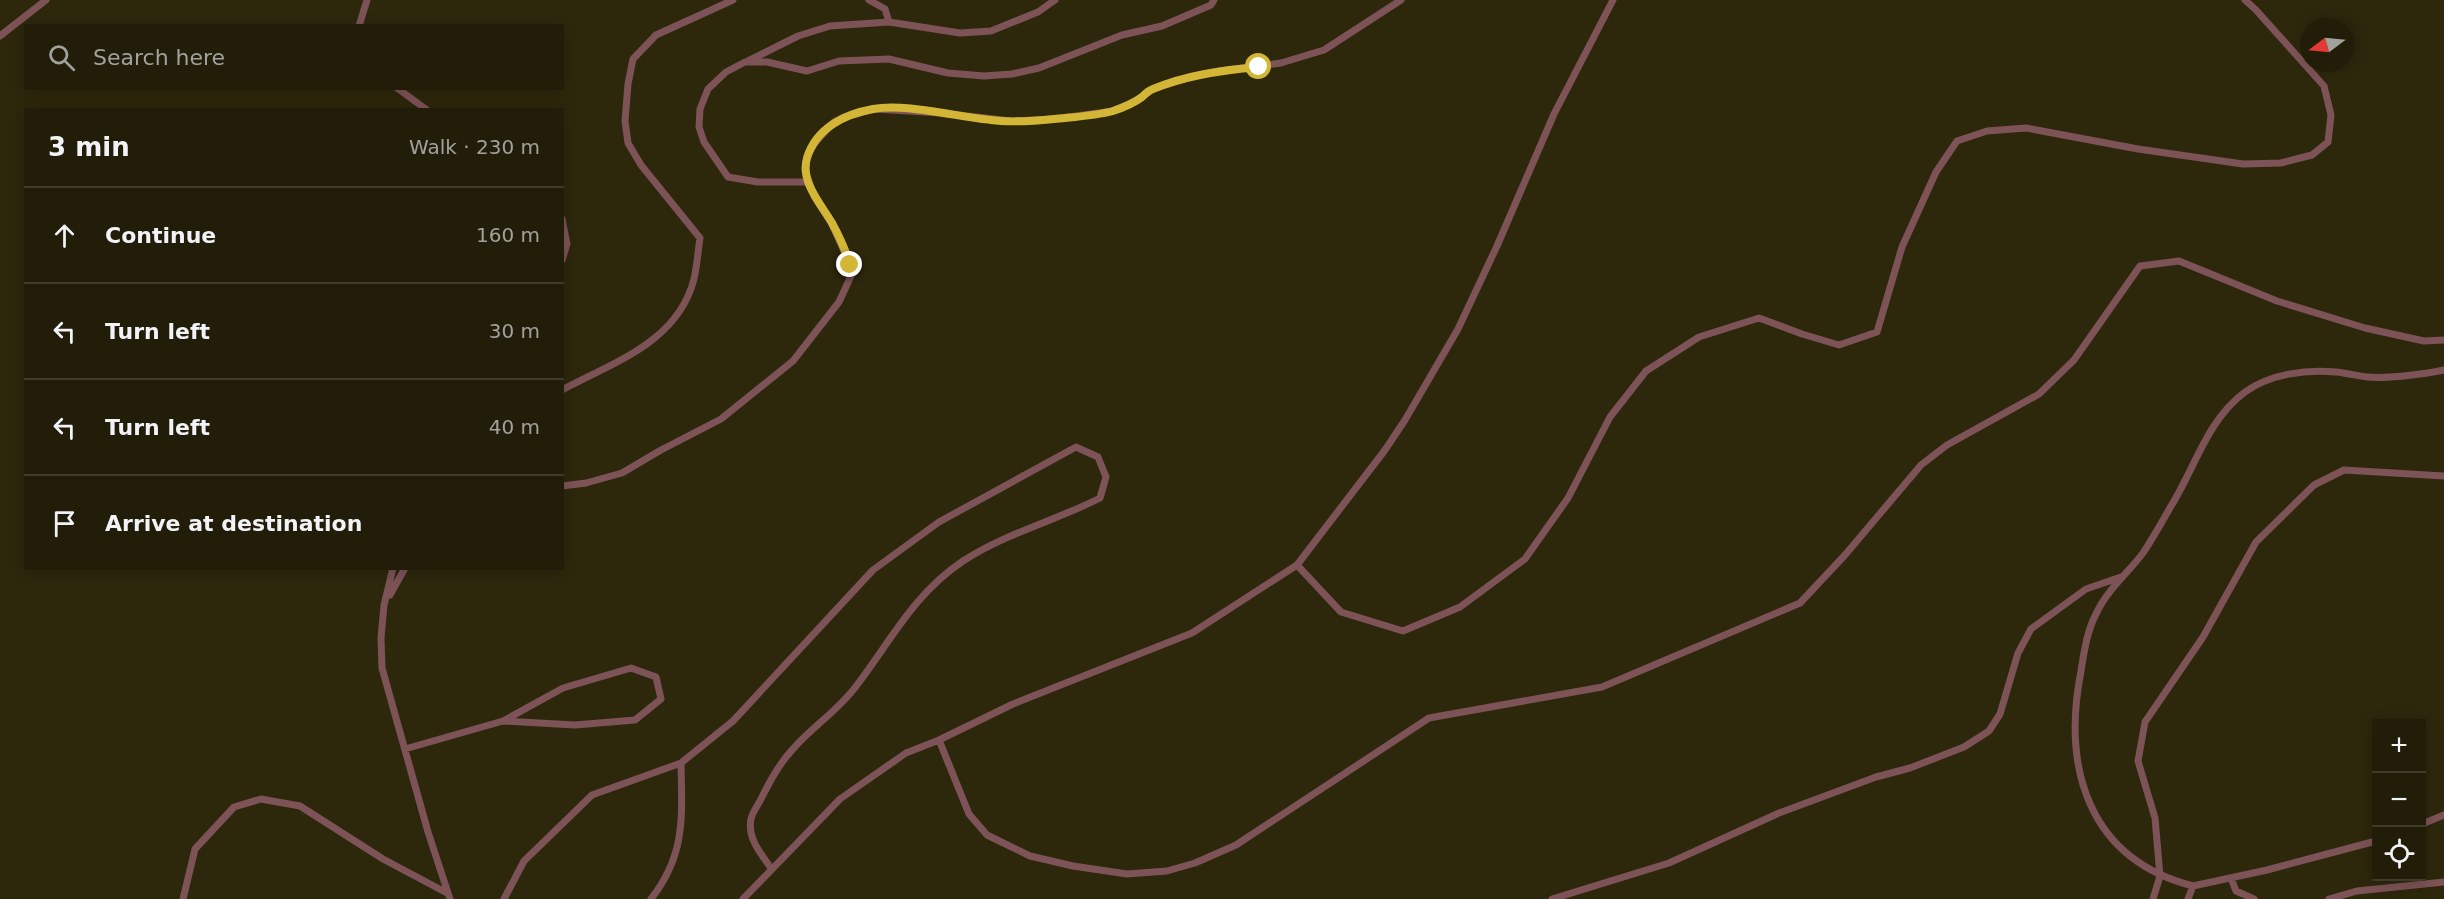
<!DOCTYPE html>
<meta charset="utf-8">
<style>
:root{--surface:#221d09;--page:#2a2612;--text:#f1f3f6;--muted:#a2a29c;--line:#3f3b2a}
body{margin:0;font-family:"DejaVu Sans",sans-serif;background:var(--page);color:var(--text)}
.controls{position:absolute;right:18px;bottom:18px;display:grid;overflow:hidden;border-radius:0px;box-shadow:0 3px 15px #0003}
.controls button{width:54px;height:54px;display:grid;place-items:center;padding:0;border:0;border-bottom:2px solid var(--line);background:var(--surface);color:var(--text);font:30px sans-serif}
.compass{position:absolute;left:2300px;top:18px;width:54px;height:54px;border-radius:50%;background:var(--surface);box-shadow:0 3px 15px #0003;rotate:254deg}
.stop{position:absolute;width:18px;height:18px;margin:-14px;border:4px solid #d3b635;border-radius:50%;background:#fff}
.stop.end{background:#d3b635;border-color:#fff;box-shadow:0 2px 6px #0008}
.list{margin:0;padding:0;list-style:none}
h2{display:flex;justify-content:space-between;align-items:center;height:78px;margin:0;padding:0 24px;font-size:26px}
h2 small{font-size:20px;font-weight:400;color:var(--muted)}
.list li{display:grid;grid-template-columns:39px 1fr auto;gap:18px;align-items:center;box-sizing:border-box;height:96px;padding:0 24px;border-top:2px solid var(--line)}
.list b{display:block;font-size:22px;white-space:nowrap}
.list em{font-size:20px;font-style:normal;color:var(--muted)}
.icon{flex:none;width:33px;height:33px;fill:none;stroke:currentColor;stroke-width:2;stroke-linecap:round;stroke-linejoin:round}
.map{position:relative;flex:none;width:2444px;height:899px;overflow:hidden}
.search{position:absolute;background:var(--surface);box-shadow:0 3px 15px #0003;left:24px;top:24px;width:540px;height:66px;display:flex;align-items:center;gap:15px;box-sizing:border-box;padding:0 21px;border-radius:0px;color:var(--muted);font-size:22px}
.panel{position:absolute;background:var(--surface);box-shadow:0 3px 15px #0003;left:24px;top:108px;width:540px;height:462px;border-radius:0px}
.map>svg:first-child{display:block}
.lines{fill:none;stroke-linecap:round;stroke-linejoin:round}
.service{stroke:#7d5357;stroke-width:7}
.route{stroke:#d3b635;stroke-width:8}
</style>
<div class="map">
<svg width="2444" height="899" viewBox="0 0 2444 899">
<rect width="100%" height="100%" fill="#2d270c"/>
<g class="lines">
<path class="service" d="M 869,0 L 885,9 L 889,22
M 359,26 L 367,0
M 0,36 L 46,0
M 748,61 L 798,36 L 830,26 L 889,22 L 960,33 L 991,31 L 1038,12 L 1055,0
M 397,88 L 427,110
M 809,182 L 758,182 L 728,177 L 704,142 L 699,127 L 700,109 L 708,89 L 726,72 L 745,62 L 767,62 L 807,71 L 839,61 L 889,59 L 948,73 L 984,76 L 1012,74 L 1039,68 L 1122,35 L 1162,26 L 1211,5 L 1214,0
M 562,219 L 567,244 L 562,260
M 562,390 C 614,362 678,342 694,279 C 697,266 698,251 700,238 L 641,165 L 628,143 L 625,121 L 628,84 L 633,59 L 656,35 L 733,0
M 562,486 L 586,483 L 622,473 L 661,450 L 721,419 L 793,361 L 839,302 L 851,276 L 850,265 L 832,224 L 814,196 L 805,170 L 807,156 L 815,143 L 834,122 L 844,117 L 874,109 L 941,113 L 1011,121 L 1054,119 L 1113,111 L 1140,99 L 1150,90 L 1194,76 L 1219,71 L 1281,63 L 1324,50 L 1401,0
M 1297,565 L 1341,612 L 1403,631 L 1460,607 L 1525,559 L 1568,498 L 1610,417 L 1646,371 L 1699,337 L 1759,318 L 1802,334 L 1839,345 L 1877,332 L 1902,247 L 1936,172 L 1957,141 L 1987,131 L 2026,128 L 2138,149 L 2243,164 L 2281,163 L 2312,155 L 2328,142 L 2331,115 L 2324,86 L 2256,10 L 2245,0
M 393,568 L 384,605 L 381,638 L 382,668 L 428,832 L 450,899
M 390,595 L 405,568
M 939,740 L 969,814 L 987,835 L 1030,856 L 1073,866 L 1127,874 L 1167,871 L 1195,863 L 1236,845 L 1429,718 L 1602,687 L 1800,603 L 1845,555 L 1921,465 L 1947,445 L 2039,394 L 2074,360 L 2140,266 L 2179,261 L 2277,301 L 2365,328 L 2424,341 L 2444,340
M 405,749 L 503,721 L 563,688 L 631,668 L 656,677 L 661,699 L 635,720 L 575,725 L 503,721
M 2422,824 L 2444,815
M 2231,878 L 2236,891 L 2254,899
M 2193,886 L 2267,870 L 2376,841
M 183,899 L 195,849 L 234,807 L 261,799 L 300,806 L 383,859 L 447,893
M 504,899 L 524,861 L 592,795 L 681,763 L 733,721 L 873,570 L 939,522 L 1076,447 L 1098,457 L 1106,477 L 1100,498 C 1055,521 1006,533 963,561 C 914,594 892,639 857,685 C 839,710 813,726 793,749 C 779,764 770,781 761,799 C 758,805 752,813 751,819 C 747,838 761,854 771,868
M 651,899 C 686,854 682,817 681,763
M 743,899 L 840,799 L 906,753 L 939,740 L 1013,704 L 1192,633 L 1297,565 L 1385,450 L 1405,420 L 1458,329 L 1497,246 L 1554,114 L 1613,0
M 1552,899 L 1669,863 L 1779,813 L 1876,777 L 1910,768 L 1964,747 L 1989,731 L 2000,714 L 2018,653 L 2031,629 L 2086,589 L 2121,577
M 2153,899 L 2160,876 L 2155,818 L 2138,761 L 2145,722 L 2203,637 L 2256,542 L 2314,485 L 2344,470 L 2444,476
M 2188,899 L 2193,886 C 2088,859 2062,768 2081,671 C 2084,652 2087,631 2096,614 C 2107,590 2128,573 2143,553 C 2153,538 2162,522 2171,506 C 2195,468 2207,420 2245,392 C 2270,374 2306,369 2336,372 C 2347,373 2357,376 2367,377 C 2387,379 2425,374 2444,370
M 2329,899 L 2357,891 L 2444,882"/>
</g>
<g class="lines">
<path class="route" d="M 850,265 C 846,251 839,236 832,223 C 821,204 800,182 807,158 C 816,128 845,114 873,109 C 905,103 957,117 991,120 C 1011,123 1034,121 1054,119 C 1073,117 1095,116 1113,111 C 1122,108 1134,103 1142,97 C 1145,94 1148,91 1153,89 C 1186,75 1223,70 1259,67"/>
</g>
</svg>
<div class="controls">
<button>+</button>
<button>−</button>
<button><svg class="icon" aria-label="locate" viewBox="0 0 24 24"><circle cx="12" cy="12" r="6"/><path d="M12 2v4M12 18v4M2 12h4M18 12h4"/></svg></button>
</div>
<svg class="compass" viewBox="-18 -18 36 36"><path d="M0-13l5 13h-10z" fill="#e53935"/><path d="M0 13l5-13h-10z" fill="#a2a29c"/></svg>
<div class="stop" style="left:1259px;top:67px"></div>
<div class="stop end" style="left:850px;top:265px"></div>
<div class="search"><svg class="icon" aria-label="search" viewBox="0 0 24 24"><circle cx="10" cy="10" r="6"/><path d="M15 15l6 6"/></svg>Search here</div>
<section class="panel">
<h2>3 min<small>Walk · 230 m</small></h2>
<ul class="list">
<li><svg class="icon" aria-label="ahead" viewBox="0 0 24 24"><path d="M12 20V5M6 11l6-6 6 6"/></svg><div><b>Continue</b></div><em>160 m</em></li>
<li><svg class="icon" aria-label="left" viewBox="0 0 24 24"><path d="M17 20v-9H6M10 6l-5 5 5 5"/></svg><div><b>Turn left</b></div><em>30 m</em></li>
<li><svg class="icon" aria-label="left" viewBox="0 0 24 24"><path d="M17 20v-9H6M10 6l-5 5 5 5"/></svg><div><b>Turn left</b></div><em>40 m</em></li>
<li><svg class="icon" aria-label="arrive" viewBox="0 0 24 24"><path d="M6 21V4h12l-3 4 3 4H6"/></svg><div><b>Arrive at destination</b></div></li>
</ul>
</section>
</div>
